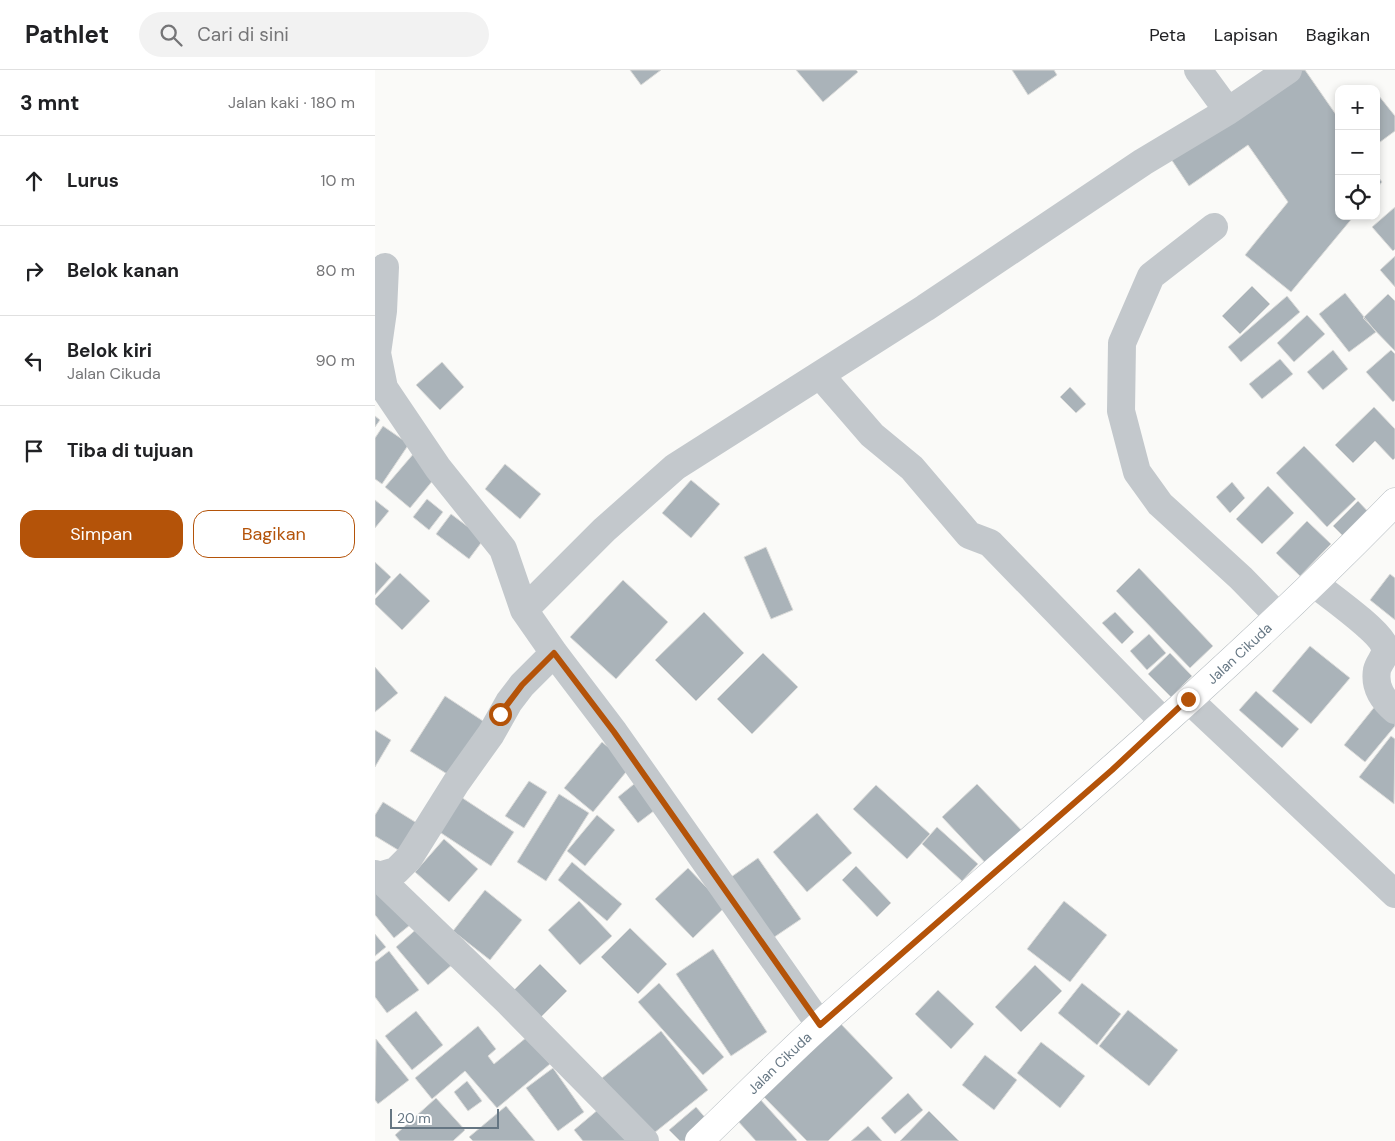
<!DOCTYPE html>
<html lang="id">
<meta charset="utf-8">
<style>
:root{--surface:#fff;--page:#f2f2f2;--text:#202124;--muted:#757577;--line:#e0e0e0;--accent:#b45309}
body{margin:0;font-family:"DM Sans",sans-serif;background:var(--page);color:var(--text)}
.controls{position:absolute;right:15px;top:15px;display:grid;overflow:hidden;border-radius:10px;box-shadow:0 2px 8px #0003}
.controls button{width:45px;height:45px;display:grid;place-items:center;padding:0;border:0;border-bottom:1px solid var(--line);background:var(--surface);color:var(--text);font:25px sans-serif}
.scale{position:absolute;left:15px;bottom:12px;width:109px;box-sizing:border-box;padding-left:5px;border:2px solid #657683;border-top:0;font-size:14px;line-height:18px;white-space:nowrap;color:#657683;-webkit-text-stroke:4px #fff;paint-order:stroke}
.stop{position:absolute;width:15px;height:15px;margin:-11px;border:4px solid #b45309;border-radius:50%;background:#fff}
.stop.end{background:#b45309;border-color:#fff;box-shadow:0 1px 5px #0008}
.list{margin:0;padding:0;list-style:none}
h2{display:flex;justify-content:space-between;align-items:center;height:65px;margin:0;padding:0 20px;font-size:21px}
h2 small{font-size:16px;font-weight:400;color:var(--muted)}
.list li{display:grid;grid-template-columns:32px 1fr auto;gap:15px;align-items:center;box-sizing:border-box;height:90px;padding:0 20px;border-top:1px solid var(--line)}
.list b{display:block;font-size:19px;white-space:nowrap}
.list p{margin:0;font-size:16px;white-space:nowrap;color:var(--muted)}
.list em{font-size:16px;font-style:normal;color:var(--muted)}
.actions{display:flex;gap:10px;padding:15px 20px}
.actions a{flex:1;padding:11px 0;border:1px solid var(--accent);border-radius:15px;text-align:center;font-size:18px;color:var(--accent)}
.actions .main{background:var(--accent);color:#fff}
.icon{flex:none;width:28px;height:28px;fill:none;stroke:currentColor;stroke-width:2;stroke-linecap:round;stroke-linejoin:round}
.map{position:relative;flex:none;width:1020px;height:1071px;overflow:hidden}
header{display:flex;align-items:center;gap:30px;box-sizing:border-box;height:70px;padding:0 25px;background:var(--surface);border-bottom:1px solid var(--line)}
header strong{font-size:24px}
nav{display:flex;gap:28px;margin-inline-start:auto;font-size:18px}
.search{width:350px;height:45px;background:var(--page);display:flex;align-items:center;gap:12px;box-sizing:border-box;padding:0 18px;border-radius:28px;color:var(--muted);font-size:19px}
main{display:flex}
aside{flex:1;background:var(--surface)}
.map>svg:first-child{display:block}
.building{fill:#aab3b9;stroke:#dcdcda}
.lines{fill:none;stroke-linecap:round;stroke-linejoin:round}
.secondary-casing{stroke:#b3babf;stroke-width:29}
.street{stroke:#c3c8cc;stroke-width:28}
.secondary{stroke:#fff;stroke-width:28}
.route{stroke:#b45309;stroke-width:6}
.labels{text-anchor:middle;stroke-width:5;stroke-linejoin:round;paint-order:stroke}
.street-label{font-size:14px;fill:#657683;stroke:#fff}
</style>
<header>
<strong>Pathlet</strong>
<div class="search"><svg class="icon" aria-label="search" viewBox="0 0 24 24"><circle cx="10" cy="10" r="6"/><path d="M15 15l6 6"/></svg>Cari di sini</div>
<nav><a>Peta</a><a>Lapisan</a><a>Bagikan</a></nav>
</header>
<main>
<aside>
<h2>3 mnt<small>Jalan kaki · 180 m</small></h2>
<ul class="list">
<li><svg class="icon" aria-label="ahead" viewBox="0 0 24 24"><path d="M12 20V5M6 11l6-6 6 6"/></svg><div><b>Lurus</b></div><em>10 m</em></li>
<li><svg class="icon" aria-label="right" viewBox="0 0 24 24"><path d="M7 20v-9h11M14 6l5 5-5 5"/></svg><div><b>Belok kanan</b></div><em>80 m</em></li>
<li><svg class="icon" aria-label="left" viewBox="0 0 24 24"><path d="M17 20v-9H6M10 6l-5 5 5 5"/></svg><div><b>Belok kiri</b><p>Jalan Cikuda</p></div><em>90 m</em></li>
<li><svg class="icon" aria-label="arrive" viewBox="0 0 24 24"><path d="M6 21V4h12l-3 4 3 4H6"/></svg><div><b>Tiba di tujuan</b></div></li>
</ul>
<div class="actions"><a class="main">Simpan</a><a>Bagikan</a></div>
</aside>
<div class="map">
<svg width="1020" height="1071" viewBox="0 0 1020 1071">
<rect width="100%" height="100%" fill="#fafaf8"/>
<path class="building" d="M 255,0 L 286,0 L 266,15 Z
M 421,0 L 481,0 L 483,2 L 448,32 Z
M 637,0 L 679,0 L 682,5 L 653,25 Z
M 918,0 L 930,0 L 964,49 L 964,146 L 979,146 L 916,222 L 870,185 L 913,132 L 873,75 L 814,116 L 794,86 Z
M 1004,26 L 1020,46 L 1020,61 L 1001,75 L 1001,29 Z
M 1001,104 L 1007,112 L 1001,119 Z
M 1020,137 L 1020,179 L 1018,181 L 997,157 Z
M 1020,186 L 1020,217 L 1005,200 Z
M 877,216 L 895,234 L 865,264 L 847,246 Z
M 970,223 L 1001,262 L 974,282 L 944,244 Z
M 1013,224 L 1020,231 L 1020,281 L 988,248 Z
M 912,226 L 925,242 L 866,292 L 853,277 Z
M 932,245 L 950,264 L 919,292 L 902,273 Z
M 958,280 L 973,299 L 948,320 L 932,302 Z
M 1016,280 L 1020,284 L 1020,330 L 1018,332 L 991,302 Z
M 905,289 L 918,304 L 887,329 L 874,314 Z
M 67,292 L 89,317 L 65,340 L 41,315 Z
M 695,317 L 711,334 L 701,343 L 685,327 Z
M 999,337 L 1020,359 L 1020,388 L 1018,390 L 1000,371 L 978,393 L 960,375 Z
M 0,346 L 5,350 L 0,357 Z
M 8,356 L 34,374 L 7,414 L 0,409 L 0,368 Z
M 929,376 L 981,429 L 952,457 L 901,403 Z
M 40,382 L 64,403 L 35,438 L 10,417 Z
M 130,394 L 166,424 L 145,449 L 110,419 Z
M 316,410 L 345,434 L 316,468 L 287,443 Z
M 857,412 L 870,428 L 855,443 L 841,427 Z
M 893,416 L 919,443 L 887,474 L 861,449 Z
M 52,429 L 68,442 L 54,460 L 38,447 Z
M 0,430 L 14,441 L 0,458 Z
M 983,431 L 999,448 L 974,472 L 958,456 Z
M 76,444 L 109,469 L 94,489 L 61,464 Z
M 932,451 L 956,474 L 925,506 L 901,483 Z
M 391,477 L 418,540 L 396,549 L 369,487 Z
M 0,492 L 16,507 L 0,525 Z
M 764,498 L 838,576 L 815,598 L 741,521 Z
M 25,503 L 55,531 L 27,560 L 0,534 L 0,529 Z
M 1015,504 L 1020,508 L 1020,550 L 995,530 Z
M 248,510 L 293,552 L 241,609 L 195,567 Z
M 329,542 L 369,583 L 321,631 L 280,590 Z
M 740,542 L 759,562 L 747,574 L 727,553 Z
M 774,564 L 791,583 L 772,600 L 755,581 Z
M 935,576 L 975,608 L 936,654 L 897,621 Z
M 388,583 L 423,617 L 377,664 L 342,629 Z
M 795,583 L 817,606 L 796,627 L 773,604 Z
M 0,597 L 23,623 L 0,642 Z
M 881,621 L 924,659 L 907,678 L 864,640 Z
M 70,626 L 111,653 L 77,707 L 35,681 Z
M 1001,635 L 1020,651 L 1020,656 L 990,692 L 969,675 Z
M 0,660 L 16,670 L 0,697 Z
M 1016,666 L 1020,669 L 1019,734 L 984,707 Z
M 227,672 L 256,696 L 218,742 L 189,718 Z
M 264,710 L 284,737 L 263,753 L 243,727 Z
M 154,711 L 172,722 L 149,758 L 130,746 Z
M 602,714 L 653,767 L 618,801 L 567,747 Z
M 501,715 L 555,764 L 532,789 L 478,739 Z
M 184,724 L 214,743 L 171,811 L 142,792 Z
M 86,727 L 139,762 L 116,796 L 63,761 Z
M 8,732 L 45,755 L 28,783 L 0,766 L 0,745 Z
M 442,743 L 477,783 L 432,822 L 398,782 Z
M 222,745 L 240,760 L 210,796 L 192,781 Z
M 562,757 L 603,794 L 587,811 L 547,774 Z
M 69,769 L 103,799 L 74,832 L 40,802 Z
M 383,788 L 426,849 L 392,872 L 349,812 Z
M 197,792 L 247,834 L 232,851 L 183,810 Z
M 481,796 L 516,833 L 502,847 L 467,810 Z
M 313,798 L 350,837 L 318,868 L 280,829 Z
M 110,820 L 147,850 L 115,890 L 78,861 Z
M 0,822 L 35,855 L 19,868 L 0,845 Z
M 204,831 L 237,866 L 205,895 L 173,860 Z
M 689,831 L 732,865 L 695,912 L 652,879 Z
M 45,856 L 78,894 L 53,915 L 21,877 Z
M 255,858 L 292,894 L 263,924 L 226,887 Z
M 0,864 L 11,877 L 0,886 Z
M 338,879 L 392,962 L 356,986 L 301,904 Z
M 14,881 L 44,920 L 12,943 L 0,927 L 0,892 Z
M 165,894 L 192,921 L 165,948 L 138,921 Z
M 660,895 L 687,921 L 646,962 L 620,937 Z
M 284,913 L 349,987 L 328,1005 L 263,932 Z
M 707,913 L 746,944 L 722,975 L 683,943 Z
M 563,920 L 599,954 L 576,979 L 540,944 Z
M 753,940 L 803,980 L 774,1016 L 724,976 Z
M 41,941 L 68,975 L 37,1000 L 10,966 Z
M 463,951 L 518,1008 L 453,1071 L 432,1071 L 387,1025 Z
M 103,956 L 121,979 L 113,986 L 119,994 L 152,967 L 175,994 L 122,1038 L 90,1001 L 57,1029 L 40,1008 Z
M 286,961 L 333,1020 L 274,1067 L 227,1008 Z
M 1,969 L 34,1010 L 3,1034 L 0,1030 Z
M 666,972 L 710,1006 L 685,1038 L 642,1003 Z
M 610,985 L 642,1010 L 619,1040 L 587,1015 Z
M 178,998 L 209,1042 L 183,1061 L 151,1018 Z
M 92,1011 L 107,1031 L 93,1041 L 79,1022 Z
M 533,1023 L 548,1040 L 520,1064 L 506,1048 Z
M 61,1028 L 90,1060 L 78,1071 L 25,1071 L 20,1065 Z
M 384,1028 L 422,1070 L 421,1071 L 381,1071 L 361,1049 Z
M 231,1033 L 263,1071 L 208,1071 L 199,1060 Z
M 131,1036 L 160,1071 L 98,1071 L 94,1067 Z
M 321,1037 L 334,1052 L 312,1071 L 305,1071 L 294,1060 Z
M 554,1041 L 584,1071 L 525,1071 Z
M 493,1056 L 507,1071 L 476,1071 Z"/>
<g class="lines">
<defs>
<g id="secondary">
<path id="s1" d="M 324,1071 C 365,1032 405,991 447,953 C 640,781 840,617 1020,432"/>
</g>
</defs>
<use href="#secondary" class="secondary-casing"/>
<path class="street" d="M 823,0 L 853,41
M 839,157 L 776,206 L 747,273 L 746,341 L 762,402 L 785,434 L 866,508 L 904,547
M 10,197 L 8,241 L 2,283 L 9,318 L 63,398 L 128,479 L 149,540 L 179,583 L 239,662 L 445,955
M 445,305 L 497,365 L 537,398 L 594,465 L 615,473 L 788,651
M 940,514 C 955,526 1003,560 1009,575 C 1013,586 1004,591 1002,600 C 999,618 1008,630 1020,640
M 149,540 L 229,460 L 300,397 L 550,238 L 768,92 L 853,41 L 913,0
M 813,629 L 1020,824
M 0,804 L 133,932 L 270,1071
M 4,806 L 21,801 L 34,788 L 81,713 L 116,664 L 134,632 L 147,615 L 179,583"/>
<use href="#secondary" class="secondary"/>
</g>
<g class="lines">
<path class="route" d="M 125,644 L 147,615 L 179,583 L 239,662 L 445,955 L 737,700 L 813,629"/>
</g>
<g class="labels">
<g class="street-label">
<text dy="5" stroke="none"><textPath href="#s1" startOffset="728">Jalan Cikuda</textPath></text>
<text dy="5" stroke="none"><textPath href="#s1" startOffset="112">Jalan Cikuda</textPath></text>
</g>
</g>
</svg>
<div class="controls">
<button>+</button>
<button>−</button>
<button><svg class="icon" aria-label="locate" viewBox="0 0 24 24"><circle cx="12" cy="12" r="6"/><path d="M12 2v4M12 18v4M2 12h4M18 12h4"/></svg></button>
</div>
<div class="scale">20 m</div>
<div class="stop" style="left:125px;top:644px"></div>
<div class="stop end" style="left:813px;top:629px"></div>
</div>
</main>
